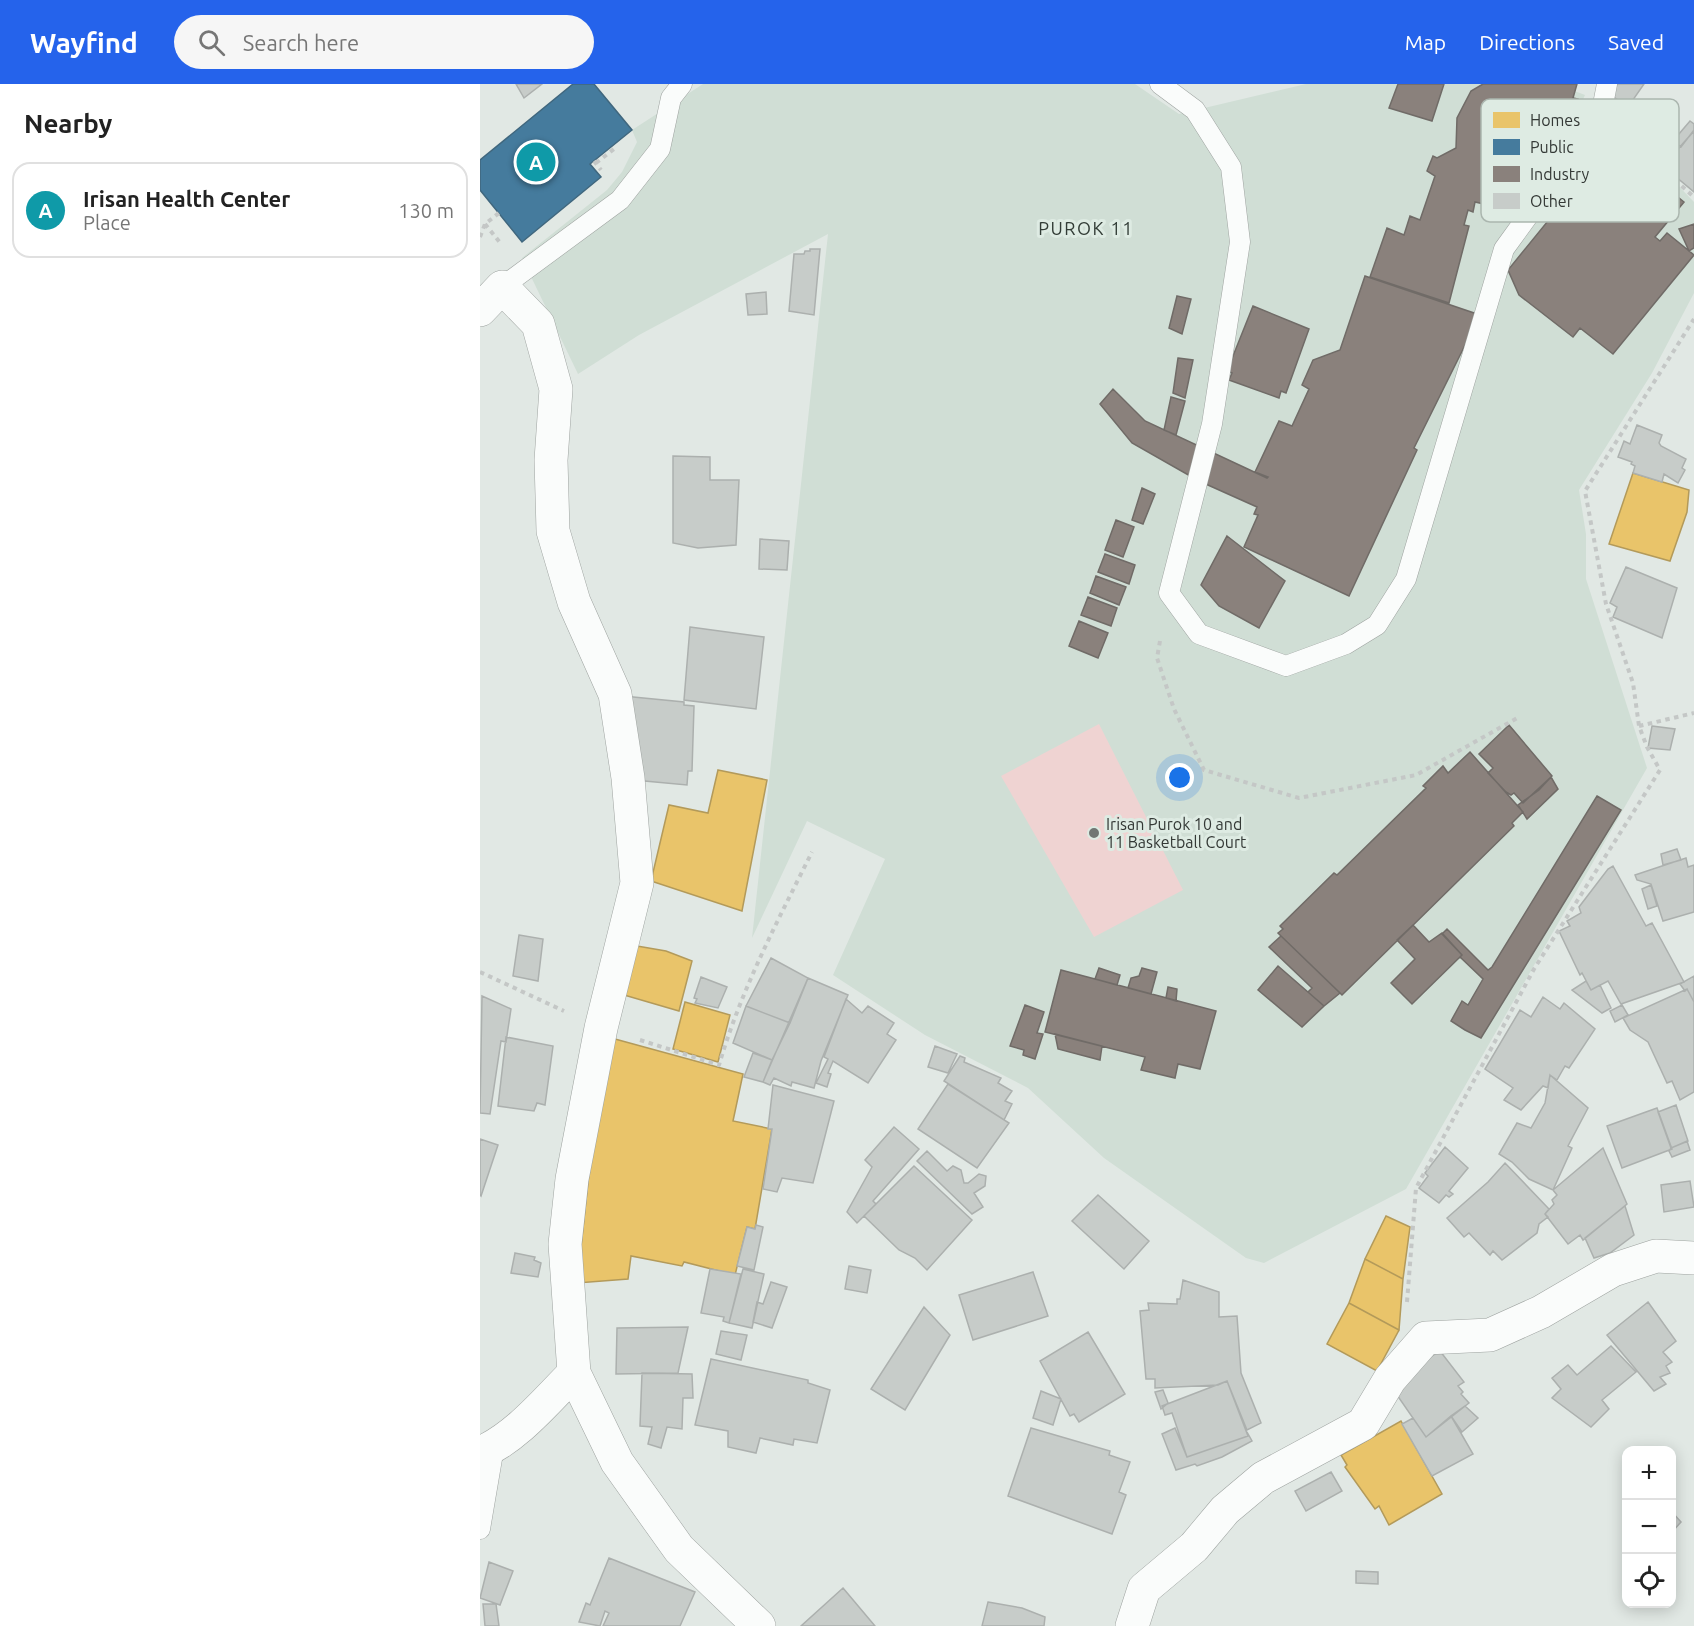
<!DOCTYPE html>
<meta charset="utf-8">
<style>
:root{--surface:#fff;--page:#f6f6f6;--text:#222;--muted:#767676;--line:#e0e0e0;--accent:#2563eb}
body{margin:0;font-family:Ubuntu,sans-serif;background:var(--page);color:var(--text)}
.controls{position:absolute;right:18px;bottom:18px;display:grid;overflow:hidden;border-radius:12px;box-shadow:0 3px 15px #0003}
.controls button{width:54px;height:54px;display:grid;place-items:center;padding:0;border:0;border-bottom:2px solid var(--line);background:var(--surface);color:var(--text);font:30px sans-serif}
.you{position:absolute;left:700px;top:694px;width:21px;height:21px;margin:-15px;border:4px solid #fff;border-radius:50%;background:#1a73e8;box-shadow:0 0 0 9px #1a73e833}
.badge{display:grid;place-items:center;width:39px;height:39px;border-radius:50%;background:var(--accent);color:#fff;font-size:20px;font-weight:700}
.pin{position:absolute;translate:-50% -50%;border:3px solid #fff;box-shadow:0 2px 6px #0006}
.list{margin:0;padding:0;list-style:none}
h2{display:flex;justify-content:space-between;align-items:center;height:78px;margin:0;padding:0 24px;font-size:26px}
h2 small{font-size:20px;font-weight:400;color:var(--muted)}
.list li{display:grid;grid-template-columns:39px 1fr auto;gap:18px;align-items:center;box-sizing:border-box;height:96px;margin:0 12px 12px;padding:0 12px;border:2px solid var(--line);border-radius:18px}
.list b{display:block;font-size:22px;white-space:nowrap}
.list p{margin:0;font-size:20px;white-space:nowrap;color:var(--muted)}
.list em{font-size:20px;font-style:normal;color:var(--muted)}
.icon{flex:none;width:33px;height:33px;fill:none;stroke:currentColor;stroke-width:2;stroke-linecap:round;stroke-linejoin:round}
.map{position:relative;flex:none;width:1214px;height:1542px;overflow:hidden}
header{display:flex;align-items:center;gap:36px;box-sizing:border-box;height:84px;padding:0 30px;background:var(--accent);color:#fff}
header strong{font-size:28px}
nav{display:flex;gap:33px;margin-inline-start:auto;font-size:21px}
.search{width:420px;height:54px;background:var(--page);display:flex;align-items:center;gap:15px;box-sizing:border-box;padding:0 21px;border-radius:33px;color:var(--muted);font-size:22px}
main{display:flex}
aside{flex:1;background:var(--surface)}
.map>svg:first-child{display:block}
.built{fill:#d0ded5}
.green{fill:#efd3d2}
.homes{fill:#e9c46a;stroke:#b39a5a;stroke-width:1.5}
.public{fill:#457b9d;stroke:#40677e;stroke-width:1.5}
.industry{fill:#8a817c;stroke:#706b67;stroke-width:1.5}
.building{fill:#c7ccc9;stroke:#acb0ae;stroke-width:1.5}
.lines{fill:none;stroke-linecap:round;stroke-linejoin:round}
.lane-casing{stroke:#9ea3a0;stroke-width:21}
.street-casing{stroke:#9ea3a0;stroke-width:34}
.path{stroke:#c4c7c6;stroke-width:4;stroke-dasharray:4.5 4.5;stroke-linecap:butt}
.lane{stroke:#fafcfb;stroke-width:20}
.street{stroke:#fafcfb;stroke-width:33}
.poi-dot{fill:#717673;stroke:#deebe3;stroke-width:2}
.labels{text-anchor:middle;stroke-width:6;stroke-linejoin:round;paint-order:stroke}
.poi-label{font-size:16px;fill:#343936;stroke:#deebe3;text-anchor:start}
.neighbourhood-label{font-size:18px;letter-spacing:1.5px;fill:#323c36;stroke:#deebe3}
.key{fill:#deebe3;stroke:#abb6af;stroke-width:1.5}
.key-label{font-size:16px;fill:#343936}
</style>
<header>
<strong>Wayfind</strong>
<div class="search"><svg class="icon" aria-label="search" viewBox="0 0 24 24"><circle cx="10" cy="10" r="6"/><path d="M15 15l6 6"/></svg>Search here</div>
<nav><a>Map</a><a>Directions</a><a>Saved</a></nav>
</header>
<main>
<aside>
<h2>Nearby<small></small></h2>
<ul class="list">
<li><span class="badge" style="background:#0f9aa8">A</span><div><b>Irisan Health Center</b><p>Place</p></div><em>130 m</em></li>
</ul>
</aside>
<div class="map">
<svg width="1214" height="1542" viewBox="0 0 1214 1542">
<rect width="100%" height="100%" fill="#e1e8e4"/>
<path class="built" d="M 223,0 L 655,0 L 699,30 L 826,0 L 1076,0 L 1105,11 L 1099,24 L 1185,88 L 1214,118 L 1214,209 L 1172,289 L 1099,406 L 1106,450 L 1106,495 L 1167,684 L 926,1105 L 784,1179 L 766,1174 L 624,1074 L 548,1004 L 445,951 L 353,891 L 405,775 L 327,737 L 272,854 L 348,150 L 159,251 L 98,290 L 42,174 L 127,106 L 142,88 L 157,58 L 152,46 Z"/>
<path class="green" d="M 619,640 L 703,806 L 614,853 L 521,692 Z"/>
<path class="homes" d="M 1153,389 L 1209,406 L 1207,428 L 1190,477 L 1129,460 Z
M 238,686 L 287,696 L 262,827 L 171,797 L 189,721 L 228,729 Z
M 157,862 L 186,867 L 212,877 L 199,927 L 144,911 Z
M 205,918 L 250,931 L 238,978 L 193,965 Z
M 124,952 L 263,990 L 253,1037 L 292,1045 L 275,1145 L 267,1143 L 255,1191 L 204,1178 L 202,1182 L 151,1172 L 148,1195 L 97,1199 Z
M 906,1132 L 930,1143 L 923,1195 L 885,1175 Z
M 885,1175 L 923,1195 L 919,1246 L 869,1219 Z
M 869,1219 L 919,1246 L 897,1287 L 847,1260 Z
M 921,1337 L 962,1410 L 909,1441 L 899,1422 L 895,1425 L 865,1383 L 867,1381 L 861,1371 Z"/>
<path class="public" d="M 93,0 L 114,0 L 152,46 L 110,80 L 121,93 L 42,158 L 0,106 L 0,76 Z"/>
<path class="industry" d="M 964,0 L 952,37 L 909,24 L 918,0 Z
M 1003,0 L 1097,0 L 1093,14 L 1098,15 L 1086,49 L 1081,47 L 1067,78 L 1033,66 L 1020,102 L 1017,102 L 1013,122 L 995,118 L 993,128 L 988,126 L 984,141 L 989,142 L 969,219 L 890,193 L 907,144 L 924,151 L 930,132 L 940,136 L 955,92 L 947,87 L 953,72 L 957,74 L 976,64 L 977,34 L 991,7 Z
M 1147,71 L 1204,118 L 1175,153 L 1180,157 L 1187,149 L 1214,171 L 1133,270 L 1100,244 L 1093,253 L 1039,211 L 1028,186 L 1085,116 L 1101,131 Z
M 1214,140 L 1214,164 L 1209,167 L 1199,145 Z
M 885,192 L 1000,231 L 934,364 L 937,366 L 869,512 L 764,463 L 778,431 L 774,430 L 777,423 L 719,397 L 652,359 L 620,320 L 633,305 L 665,337 L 787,394 L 788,393 L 775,388 L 799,337 L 812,342 L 829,305 L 822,301 L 833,276 L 860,266 Z
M 697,212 L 711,215 L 702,250 L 689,244 Z
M 773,222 L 829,245 L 806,309 L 801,307 L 799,314 L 749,296 L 752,289 L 747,287 Z
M 698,274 L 713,276 L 705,314 L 693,309 Z
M 691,313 L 705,317 L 696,351 L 684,346 Z
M 662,404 L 675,410 L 663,440 L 652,436 Z
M 636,436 L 654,443 L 643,473 L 625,466 Z
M 747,452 L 805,497 L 779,544 L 739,522 L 721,501 Z
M 625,470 L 655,481 L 649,500 L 618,488 Z
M 616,492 L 646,503 L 639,521 L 610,509 Z
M 608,513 L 637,524 L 631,542 L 601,531 Z
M 599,537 L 628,549 L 618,574 L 589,562 Z
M 1029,641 L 1072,692 L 1043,719 L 1034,709 L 1031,711 L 1026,708 L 1008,689 L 1013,684 L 999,670 Z
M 990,668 L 1043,728 L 1032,739 L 1034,742 L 862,911 L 801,852 L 798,849 L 803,845 L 800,842 L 854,789 L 857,791 L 946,704 L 943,702 L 963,682 L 968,689 Z
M 1071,693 L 1078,705 L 1047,735 L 1038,721 L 1059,706 Z
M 1117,712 L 1141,726 L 1001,954 L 985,946 L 971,937 L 982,917 L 988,921 L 1003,895 L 980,873 L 982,871 L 962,850 L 967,845 L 1008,886 L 1012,883 Z
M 933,841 L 949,858 L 962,849 L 982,871 L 932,920 L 911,899 L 935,875 L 917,856 Z
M 801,852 L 860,909 L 844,922 L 828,908 L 832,904 L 789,863 Z
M 798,882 L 844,922 L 822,943 L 778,906 Z
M 619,884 L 640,891 L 637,901 L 615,895 Z
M 662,884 L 677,888 L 671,910 L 648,904 L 651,894 L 659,892 Z
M 581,886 L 736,927 L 720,985 L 698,980 L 695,994 L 661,986 L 665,973 L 565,948 Z
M 688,903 L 697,905 L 696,917 L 686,914 Z
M 545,921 L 564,928 L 557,949 L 563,950 L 555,975 L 543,971 L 544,966 L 530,962 Z
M 575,950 L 622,962 L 620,976 L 578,965 Z"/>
<path class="building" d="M 36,0 L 62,0 L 44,14 Z
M 1133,0 L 1164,0 L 1148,23 L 1131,11 Z
M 1210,37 L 1214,40 L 1214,46 L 1201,63 L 1193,57 Z
M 1214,47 L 1214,108 L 1183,82 Z
M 330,165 L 340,165 L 334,231 L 309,227 L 314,170 L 324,170 L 325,167 L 330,167 Z
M 286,208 L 287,230 L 268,231 L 266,210 Z
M 1157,341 L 1182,351 L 1179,359 L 1181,362 L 1206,375 L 1202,384 L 1205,386 L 1198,399 L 1184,390 L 1182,398 L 1153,389 L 1155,382 L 1151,380 L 1152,378 L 1138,373 L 1144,357 L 1150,360 Z
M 193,372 L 230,373 L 230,396 L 259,396 L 256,461 L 218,464 L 193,459 Z
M 280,455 L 309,457 L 307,486 L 279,485 Z
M 1146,483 L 1197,504 L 1182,554 L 1133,533 L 1137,523 L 1130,519 Z
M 210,543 L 284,553 L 276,625 L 204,616 Z
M 143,612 L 204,618 L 204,621 L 214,622 L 212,687 L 208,687 L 207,701 L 154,696 Z
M 1172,642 L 1195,645 L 1190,666 L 1168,664 Z
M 1197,765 L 1201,776 L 1183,781 L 1181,770 Z
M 1206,774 L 1208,783 L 1214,781 L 1214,828 L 1183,837 L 1171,800 L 1157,796 L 1155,791 Z
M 1133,782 L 1166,842 L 1172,839 L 1204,898 L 1141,920 L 1128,897 L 1111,906 L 1102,889 L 1100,891 L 1079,847 L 1090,842 L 1087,837 L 1101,829 L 1099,823 L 1128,785 Z
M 1171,801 L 1177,822 L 1168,825 L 1162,805 Z
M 39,851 L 63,855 L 58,897 L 33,892 Z
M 291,874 L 328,894 L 310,939 L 266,922 Z
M 1214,892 L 1214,918 L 1207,905 L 1205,907 L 1200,900 Z
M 221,893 L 247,903 L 238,924 L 215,919 L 217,915 L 214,914 Z
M 328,894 L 368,911 L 341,977 L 334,1004 L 312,998 L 311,1002 L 294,994 L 290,1001 L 283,998 Z
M 1106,897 L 1111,906 L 1120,901 L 1131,924 L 1122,929 L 1092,906 Z
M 1207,905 L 1214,918 L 1214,1008 L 1200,1016 L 1192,997 L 1187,999 L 1168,958 L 1150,946 L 1143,934 Z
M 2,912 L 31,925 L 26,958 L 21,957 L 10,1030 L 0,1029 Z
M 1063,913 L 1080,925 L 1084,919 L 1115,945 L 1089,984 L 1085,982 L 1077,996 L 1070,991 L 1068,1004 L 1063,1002 L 1041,1026 L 1024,1016 L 1033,1004 L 1005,985 L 1040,926 L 1051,933 Z
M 366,915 L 382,929 L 388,922 L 414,939 L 407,950 L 416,956 L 388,999 L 353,977 L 348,989 L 351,990 L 347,1003 L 336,999 L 348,975 L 344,973 Z
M 1142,921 L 1148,931 L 1135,938 L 1130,927 Z
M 266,922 L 310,939 L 292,976 L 253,959 Z
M 26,953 L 73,962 L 65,1021 L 57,1019 L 54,1027 L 18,1022 Z
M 455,962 L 477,970 L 468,989 L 448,983 Z
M 273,969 L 292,976 L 283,998 L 264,993 Z
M 480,972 L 485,974 L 484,978 L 521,994 L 518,999 L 532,1007 L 525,1017 L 532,1020 L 524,1036 L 464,997 Z
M 1070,991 L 1108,1024 L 1088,1062 L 1092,1064 L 1073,1106 L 1049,1095 L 1032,1078 L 1019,1070 L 1037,1039 L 1051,1044 L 1065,1019 Z
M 468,1000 L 529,1039 L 497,1084 L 438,1045 Z
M 293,1001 L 354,1017 L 333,1099 L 302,1094 L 297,1108 L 283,1105 L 292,1045 L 288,1045 Z
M 1196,1021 L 1208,1057 L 1191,1064 L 1178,1028 Z
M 1177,1024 L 1192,1065 L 1142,1084 L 1127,1042 Z
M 414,1043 L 439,1065 L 393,1117 L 396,1120 L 377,1139 L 367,1128 L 392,1083 L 385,1076 Z
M 0,1055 L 18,1061 L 1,1112 L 0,1111 Z
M 1207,1057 L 1210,1066 L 1192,1073 L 1189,1067 L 1191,1064 Z
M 965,1063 L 988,1084 L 969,1107 L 973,1110 L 969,1113 L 966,1111 L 959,1119 L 939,1104 L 948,1092 L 945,1089 Z
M 1123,1064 L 1147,1120 L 1103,1156 L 1100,1151 L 1088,1160 L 1065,1130 L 1074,1120 L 1072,1116 L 1077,1111 L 1073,1106 Z
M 447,1067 L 467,1087 L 473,1082 L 481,1086 L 484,1099 L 488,1099 L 499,1090 L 506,1092 L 505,1102 L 494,1109 L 503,1123 L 492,1130 L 437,1077 Z
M 1025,1079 L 1069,1125 L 1065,1130 L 1068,1133 L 1059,1140 L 1057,1149 L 1022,1176 L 1013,1167 L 1010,1171 L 989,1149 L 984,1153 L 967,1134 L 1008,1098 Z
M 434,1082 L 492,1136 L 447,1186 L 435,1174 L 419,1166 L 384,1132 Z
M 1210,1097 L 1214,1123 L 1184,1128 L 1181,1101 Z
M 618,1111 L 669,1157 L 644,1185 L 592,1137 Z
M 1145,1122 L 1154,1151 L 1130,1169 L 1114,1174 L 1105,1154 Z
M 276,1141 L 283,1143 L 274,1186 L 257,1182 L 267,1143 L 275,1145 Z
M 35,1169 L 55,1173 L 54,1176 L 61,1179 L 58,1193 L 31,1189 Z
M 369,1182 L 391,1186 L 387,1209 L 365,1205 Z
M 230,1185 L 261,1190 L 249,1239 L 243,1237 L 244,1233 L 221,1229 Z
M 263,1185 L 284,1190 L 272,1244 L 249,1239 Z
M 553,1188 L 568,1232 L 493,1256 L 479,1211 Z
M 703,1196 L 739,1208 L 739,1233 L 757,1232 L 761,1289 L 781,1339 L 767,1346 L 747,1297 L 738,1301 L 675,1304 L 675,1295 L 666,1295 L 660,1227 L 669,1226 L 668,1219 L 697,1220 L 697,1215 L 700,1215 Z
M 291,1198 L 307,1203 L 292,1244 L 273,1238 L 277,1218 L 283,1220 Z
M 1168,1218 L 1196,1257 L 1183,1268 L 1192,1278 L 1186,1282 L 1190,1289 L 1180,1293 L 1186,1300 L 1174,1307 L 1127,1251 Z
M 444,1223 L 470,1251 L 425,1326 L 391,1305 Z
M 208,1243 L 198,1289 L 136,1290 L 137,1244 Z
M 241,1247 L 267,1251 L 261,1276 L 236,1270 Z
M 608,1248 L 645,1310 L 599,1338 L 594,1330 L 590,1332 L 560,1277 Z
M 1131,1262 L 1156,1288 L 1122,1316 L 1129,1325 L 1111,1343 L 1072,1314 L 1081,1305 L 1072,1294 L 1088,1281 L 1097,1291 Z
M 960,1267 L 984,1298 L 978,1302 L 983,1308 L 981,1310 L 989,1319 L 946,1353 L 908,1298 Z
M 231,1275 L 328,1296 L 328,1299 L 350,1306 L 337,1359 L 314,1355 L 313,1361 L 280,1354 L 276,1369 L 248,1363 L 248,1347 L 215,1341 Z
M 162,1289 L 212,1290 L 213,1314 L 203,1314 L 202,1345 L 187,1343 L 181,1364 L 168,1360 L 172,1343 L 160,1342 Z
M 747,1297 L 768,1352 L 707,1373 L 692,1329 L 685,1331 L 682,1322 Z
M 683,1306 L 688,1319 L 681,1325 L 675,1308 Z
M 561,1307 L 581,1315 L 573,1341 L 553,1334 Z
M 985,1322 L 998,1334 L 982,1348 L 971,1332 Z
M 971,1332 L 993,1370 L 952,1392 L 922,1340 L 933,1334 L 946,1353 Z
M 551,1344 L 630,1367 L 629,1371 L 650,1378 L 639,1408 L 646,1411 L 632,1450 L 528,1412 Z
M 695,1344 L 707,1373 L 768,1352 L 767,1348 L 772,1357 L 742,1373 L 717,1382 L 715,1380 L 696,1386 L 682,1350 Z
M 851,1388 L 862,1407 L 826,1427 L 815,1407 Z
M 1192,1428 L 1201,1438 L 1192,1448 Z
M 129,1474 L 215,1508 L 200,1542 L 123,1542 L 129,1529 L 125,1527 L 120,1542 L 99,1538 L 106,1519 L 110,1521 Z
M 9,1478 L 33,1487 L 20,1521 L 0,1514 Z
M 876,1487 L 898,1488 L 898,1500 L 876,1499 Z
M 363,1504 L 395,1542 L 321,1542 Z
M 508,1518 L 542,1524 L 565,1533 L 564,1542 L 502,1542 Z
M 3,1520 L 16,1520 L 19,1542 L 5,1542 Z"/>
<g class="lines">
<defs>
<path id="lane" d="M 680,0 L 715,26 L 751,83 L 760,158 L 732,340 L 689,509 L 719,550 L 806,582 L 866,560 L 897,541 L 926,495 L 1024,165 L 1121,31 L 1127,0
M 22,203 L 140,116 L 180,65 L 191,14 L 202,0
M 0,1445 L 14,1363"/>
<path id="street" d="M 0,226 L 22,203 L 58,240 L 76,305 L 71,376 L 73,447 L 94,518 L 135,610 L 148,694 L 157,799 L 121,944 L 92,1095 L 85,1160 L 94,1289 L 137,1378 L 199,1465 L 279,1542
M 0,1369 C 36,1354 67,1316 94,1289
M 652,1542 L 664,1505 L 714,1463 L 745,1426 L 783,1394 L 883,1340 L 910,1295 L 946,1254 L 1010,1251 L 1061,1228 L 1133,1186 L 1176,1172 L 1214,1174"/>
</defs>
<use href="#lane" class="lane-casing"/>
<use href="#street" class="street-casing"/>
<path class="path" d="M 1148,54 L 1214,113
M 114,77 L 121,86
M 116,79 L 134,65
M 5,140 L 22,161
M 0,153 L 5,140 L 19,129
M 680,557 L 677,574 L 694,625 L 724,686 L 819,714 L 936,691 L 1039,633
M 1159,642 L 1214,629
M 0,888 L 84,927
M 160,956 L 239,981 C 261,906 297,838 332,768
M 927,1218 L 936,1104 L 1054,885 L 1180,686 L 1167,663 L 1159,642 L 1153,599 L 1126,520 L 1105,407 L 1214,235"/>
<use href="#lane" class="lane"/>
<use href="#street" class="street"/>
</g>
<circle class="poi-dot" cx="614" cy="749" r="6"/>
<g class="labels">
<g class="poi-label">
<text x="626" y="746">Irisan Purok 10 and<tspan x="626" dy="18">11 Basketball Court</tspan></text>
</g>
<g class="neighbourhood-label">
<text x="606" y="151">PUROK 11</text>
</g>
</g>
<rect x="1001" y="15" width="198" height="123" rx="9" class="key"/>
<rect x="1013" y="28" width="27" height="16" fill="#e9c46a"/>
<rect x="1013" y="55" width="27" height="16" fill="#457b9d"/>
<rect x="1013" y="82" width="27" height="16" fill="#8a817c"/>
<rect x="1013" y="109" width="27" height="16" fill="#c7ccc9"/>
<g class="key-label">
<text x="1050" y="42">Homes</text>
<text x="1050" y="69">Public</text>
<text x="1050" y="96">Industry</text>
<text x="1050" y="123">Other</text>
</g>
</svg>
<div class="controls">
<button>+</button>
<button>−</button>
<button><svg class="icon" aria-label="locate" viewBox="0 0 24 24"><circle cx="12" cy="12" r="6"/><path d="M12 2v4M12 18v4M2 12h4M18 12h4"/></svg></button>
</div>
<div class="you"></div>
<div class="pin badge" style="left:56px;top:78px;background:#0f9aa8">A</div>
</div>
</main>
